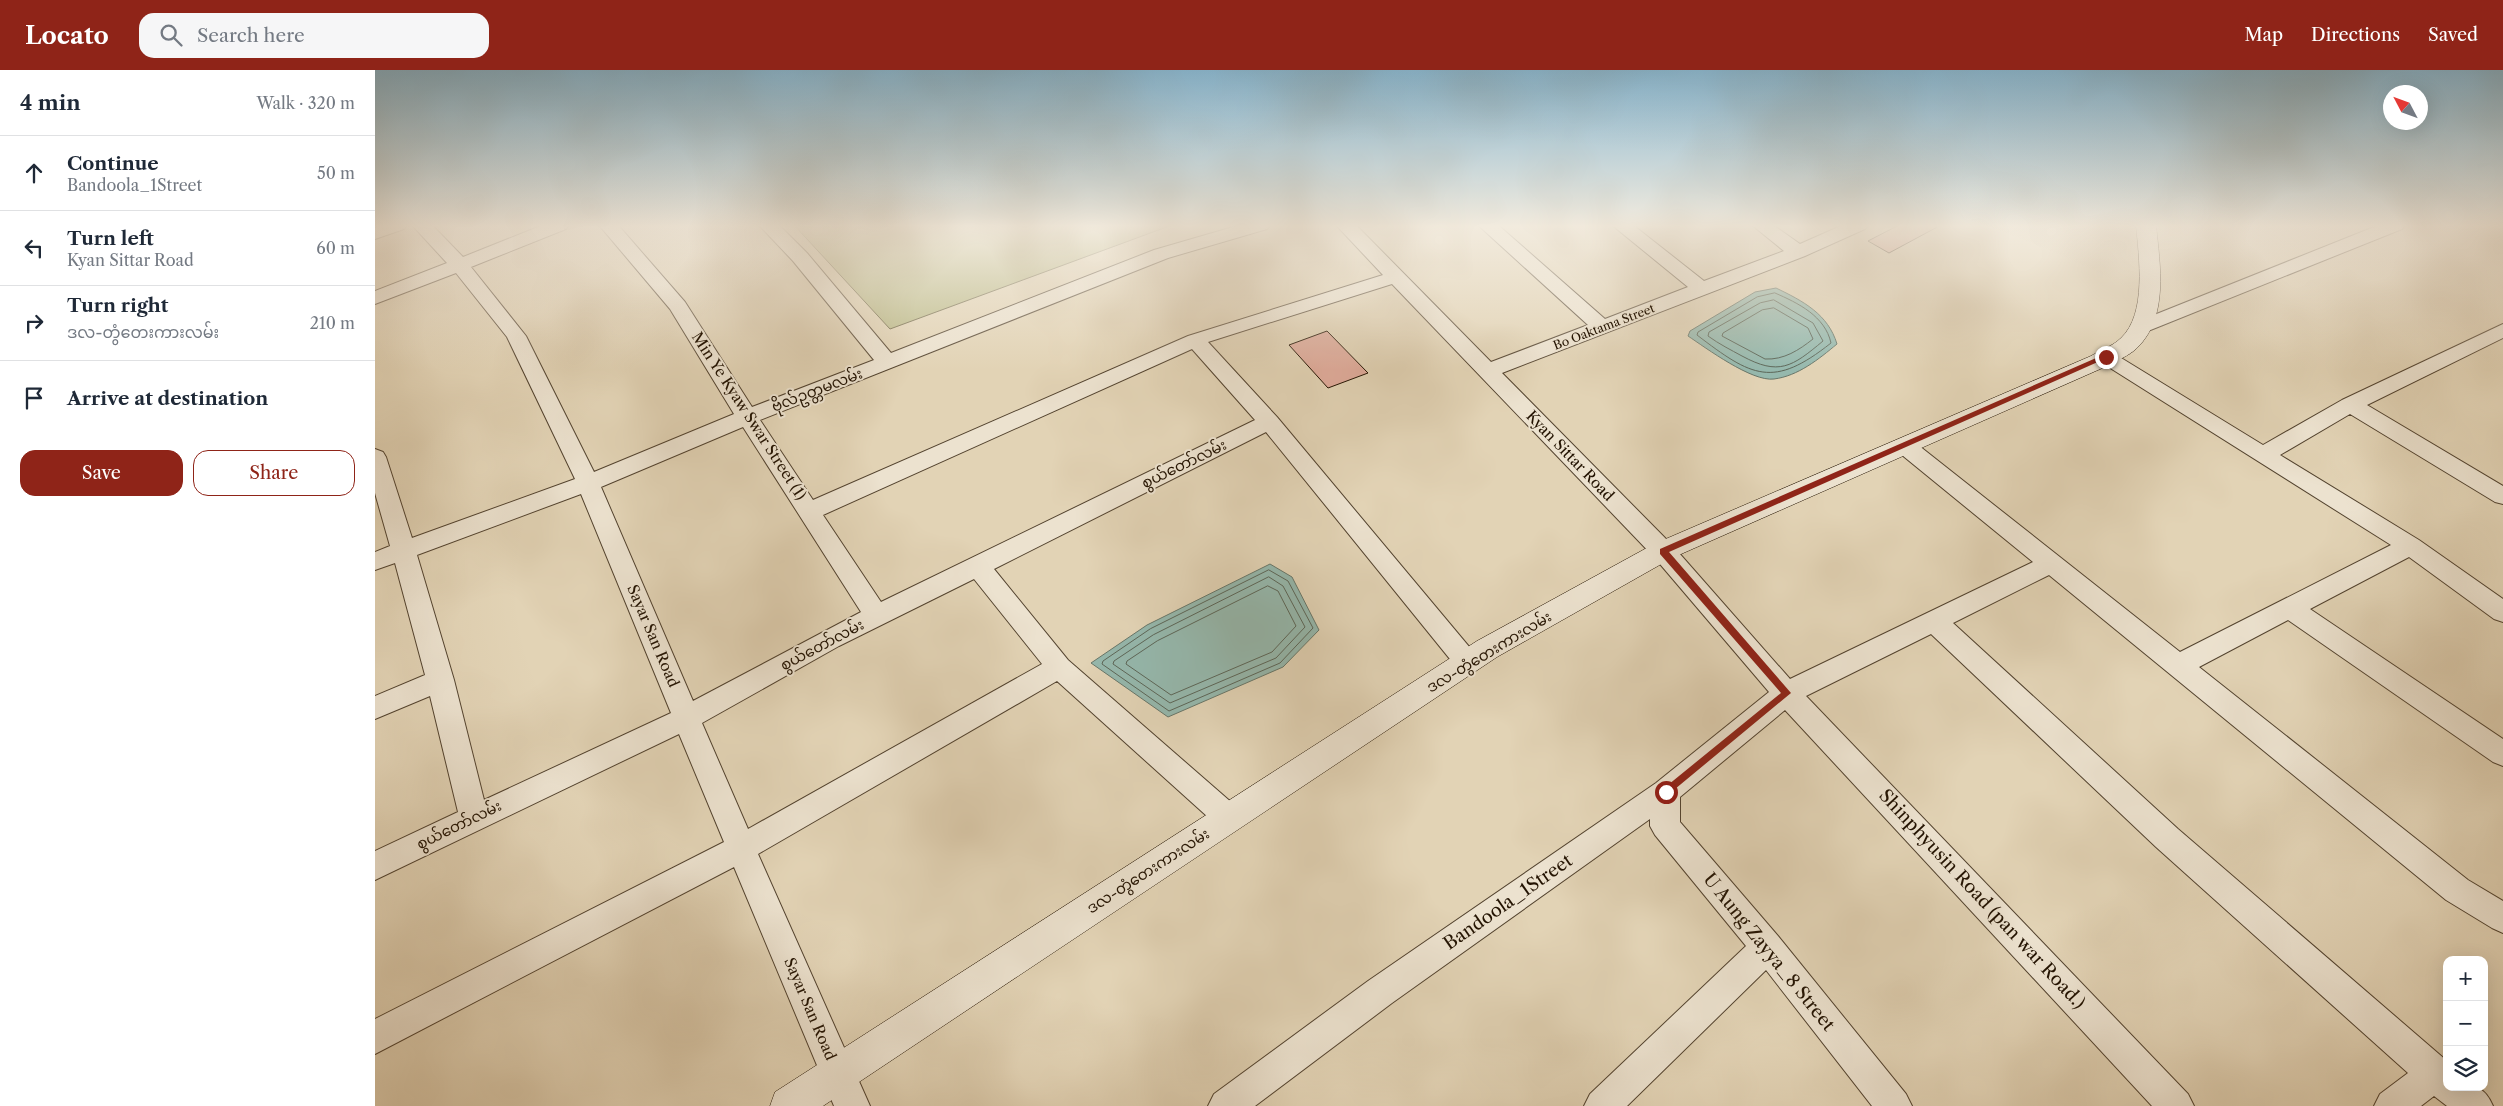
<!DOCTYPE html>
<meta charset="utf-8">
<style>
:root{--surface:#fff;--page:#f6f6f7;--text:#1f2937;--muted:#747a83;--line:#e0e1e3;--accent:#8f2418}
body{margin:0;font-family:"Libre Caslon Text","Noto Sans Myanmar",serif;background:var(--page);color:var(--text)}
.controls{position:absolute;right:15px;bottom:15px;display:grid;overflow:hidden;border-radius:10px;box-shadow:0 5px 20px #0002}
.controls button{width:45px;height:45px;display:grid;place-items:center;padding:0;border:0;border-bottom:1px solid var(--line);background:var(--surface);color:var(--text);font:25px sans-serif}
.compass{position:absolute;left:2008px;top:15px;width:45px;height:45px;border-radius:50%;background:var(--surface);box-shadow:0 5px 20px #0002;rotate:311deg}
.stop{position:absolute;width:15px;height:15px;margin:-11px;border:4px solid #8f2418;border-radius:50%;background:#fff}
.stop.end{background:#8f2418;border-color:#fff;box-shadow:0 1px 5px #0008}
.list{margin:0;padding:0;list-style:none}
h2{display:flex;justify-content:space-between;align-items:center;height:65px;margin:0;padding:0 20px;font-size:21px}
h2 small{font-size:16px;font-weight:400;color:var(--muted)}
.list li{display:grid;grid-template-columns:32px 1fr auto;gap:15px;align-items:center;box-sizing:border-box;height:75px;padding:0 20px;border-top:1px solid var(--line)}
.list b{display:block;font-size:19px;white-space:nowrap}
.list p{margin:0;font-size:16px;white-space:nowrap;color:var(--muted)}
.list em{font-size:16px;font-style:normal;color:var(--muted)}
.actions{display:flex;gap:10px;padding:15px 20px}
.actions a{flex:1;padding:11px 0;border:1px solid var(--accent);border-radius:15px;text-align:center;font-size:18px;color:var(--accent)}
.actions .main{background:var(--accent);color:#fff}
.icon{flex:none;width:28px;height:28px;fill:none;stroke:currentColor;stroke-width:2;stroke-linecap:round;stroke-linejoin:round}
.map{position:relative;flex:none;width:2128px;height:1036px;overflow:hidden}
header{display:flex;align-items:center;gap:30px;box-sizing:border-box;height:70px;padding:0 25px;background:var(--accent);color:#fff}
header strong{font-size:24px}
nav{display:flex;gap:28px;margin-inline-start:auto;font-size:18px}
.search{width:350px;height:45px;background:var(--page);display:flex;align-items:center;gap:12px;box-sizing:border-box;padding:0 18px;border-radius:15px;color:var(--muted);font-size:19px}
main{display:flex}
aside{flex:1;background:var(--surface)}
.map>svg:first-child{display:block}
.green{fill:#bbba88;stroke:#6f6645}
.water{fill:#95b8ad;stroke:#677669}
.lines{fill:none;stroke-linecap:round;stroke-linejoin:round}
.shore{stroke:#5c6658;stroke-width:1}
.building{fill:#dfab9b;stroke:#231302}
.minor-casing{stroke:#53432f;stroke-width:2}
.secondary-casing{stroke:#231302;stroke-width:1}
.minor{fill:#ece2cf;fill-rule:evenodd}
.secondary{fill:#ece2cf;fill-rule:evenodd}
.route{fill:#8f2418}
.labels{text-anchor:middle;stroke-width:4;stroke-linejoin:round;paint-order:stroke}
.far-street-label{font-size:12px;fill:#231302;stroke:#ece2cf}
.street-label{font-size:15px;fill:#231302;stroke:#ece2cf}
.near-street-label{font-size:18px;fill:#231302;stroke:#ece2cf}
</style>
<header>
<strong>Locato</strong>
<div class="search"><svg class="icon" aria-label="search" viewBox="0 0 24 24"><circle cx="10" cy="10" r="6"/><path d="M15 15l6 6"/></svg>Search here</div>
<nav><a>Map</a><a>Directions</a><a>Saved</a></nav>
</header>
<main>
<aside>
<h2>4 min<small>Walk · 320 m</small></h2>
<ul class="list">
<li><svg class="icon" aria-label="ahead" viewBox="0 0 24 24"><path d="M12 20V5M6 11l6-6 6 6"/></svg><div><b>Continue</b><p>Bandoola_1Street</p></div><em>50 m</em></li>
<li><svg class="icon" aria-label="left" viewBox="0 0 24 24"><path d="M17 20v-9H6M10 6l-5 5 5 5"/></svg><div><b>Turn left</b><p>Kyan Sittar Road</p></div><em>60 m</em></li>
<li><svg class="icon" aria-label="right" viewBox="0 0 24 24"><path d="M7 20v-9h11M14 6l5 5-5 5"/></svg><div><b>Turn right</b><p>ဒလ-တွံတေးကားလမ်း</p></div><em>210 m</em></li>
<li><svg class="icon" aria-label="arrive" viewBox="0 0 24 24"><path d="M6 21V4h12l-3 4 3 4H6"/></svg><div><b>Arrive at destination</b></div></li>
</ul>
<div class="actions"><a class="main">Save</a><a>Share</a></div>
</aside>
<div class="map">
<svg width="2128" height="1036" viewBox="0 0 2128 1036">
<rect width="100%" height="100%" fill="#e2d3b5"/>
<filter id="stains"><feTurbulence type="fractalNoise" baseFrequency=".004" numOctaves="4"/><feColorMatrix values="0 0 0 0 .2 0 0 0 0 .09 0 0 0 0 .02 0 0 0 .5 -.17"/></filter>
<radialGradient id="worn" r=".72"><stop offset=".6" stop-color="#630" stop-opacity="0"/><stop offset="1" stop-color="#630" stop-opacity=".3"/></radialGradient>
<path class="green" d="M 419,155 L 797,155 L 515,259 Z"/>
<path class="water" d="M 1401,218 C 1428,231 1453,244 1462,274 C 1444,289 1423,306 1399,309 C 1377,312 1331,278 1313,266 L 1315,261 L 1380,222 Z
M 895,494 L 917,507 L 944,560 L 908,597 L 793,647 L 716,593 L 772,555 Z"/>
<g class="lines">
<path class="shore" d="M 1400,223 C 1423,233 1450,246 1456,273 C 1398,319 1377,307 1322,265 L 1323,262 L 1382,227 Z
M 1399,230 L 1438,253 L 1448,271 C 1417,297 1404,306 1367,286 C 1356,280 1344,274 1333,266 L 1334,262 L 1385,233 Z
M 1399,238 L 1433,258 L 1438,269 C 1424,280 1409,290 1390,289 L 1347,266 L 1348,263 L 1387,240 Z
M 894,500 L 913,511 L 938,558 L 905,593 L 794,641 L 727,594 L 728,591 L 775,559 Z
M 894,507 L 908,516 L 930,557 L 901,588 L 795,633 L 738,594 L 739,591 L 778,565 Z
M 893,516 L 903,521 L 921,556 L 897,582 L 796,625 L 751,594 L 752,591 L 782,571 Z"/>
</g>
<path class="building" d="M 1524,155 L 1566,155 L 1514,183 L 1493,171 Z
M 952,261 L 993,303 L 953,318 L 914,275 Z"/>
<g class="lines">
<defs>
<path id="minor" d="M 6,155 L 32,155 L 29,159 L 0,169 L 0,158 Z
M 37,155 L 57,155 L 88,187 L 168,155 L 194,155 L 191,159 L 96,197 L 151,266 L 219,402 L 359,344 L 295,239 L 224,155 L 243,155 L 310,232 L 377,337 L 499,290 L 418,191 L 384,155 L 404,155 L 432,183 L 516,283 L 779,180 L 865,155 L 895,155 L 892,159 L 793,188 L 385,350 L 438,430 L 813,266 L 1008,205 L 961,155 L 981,155 L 1116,292 L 1213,255 L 1103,155 L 1123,155 L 1230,249 L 1313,217 L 1237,155 L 1258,155 L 1329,211 L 1409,181 L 1377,155 L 1398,155 L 1425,174 L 1468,155 L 1493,155 L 1490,159 L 1430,186 L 1127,303 L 1297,475 L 1415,609 L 1658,492 L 1522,381 L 1519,376 L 1522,371 L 1530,369 L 1538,371 L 1805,582 L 2016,475 L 1724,291 L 1721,287 L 1724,283 L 1731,281 L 1738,283 L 1888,375 L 1967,330 L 2128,254 L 2128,268 L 1992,335 L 2128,416 L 2128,434 L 2120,432 L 1975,344 L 1905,385 L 2044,470 L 2128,529 L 2128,552 L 2119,549 L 2034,487 L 1935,539 L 2128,669 L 2128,696 L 2118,692 L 1913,550 L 1824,597 L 2093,810 L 2128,831 L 2128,863 L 2117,858 L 2071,830 L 1674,505 L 1578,553 L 1803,759 L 2072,991 L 2072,1017 C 2095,1017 2107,1011 2118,1036 L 2072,1036 L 2059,1026 L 2046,1036 L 1999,1036 L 2005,1024 L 2033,1003 L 1781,777 L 1556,564 L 1431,626 L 1813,1024 L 1819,1036 L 1777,1036 L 1410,640 L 1305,727 L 1305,752 L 1403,866 L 1531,1024 L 1537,1036 L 1497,1036 L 1391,900 L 1252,1036 L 1209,1036 L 1215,1024 L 1371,876 L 1280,765 L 1275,756 L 1275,749 L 1017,933 L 880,1036 L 833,1036 L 839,1024 L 993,911 L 1281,713 L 1394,622 L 1279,487 L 1017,214 L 833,272 L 902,347 L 1101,585 L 1105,592 L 1101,599 L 1092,602 L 1083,599 L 891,362 L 619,499 L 693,590 L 864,739 L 869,748 L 864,757 L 854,761 L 844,757 L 682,611 L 383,784 L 495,1036 L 459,1036 L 359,797 L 0,984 L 0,949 L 349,772 L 304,664 L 0,810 L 0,781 L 83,742 L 55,626 L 0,649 L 0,626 L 50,605 L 20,493 L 0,500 L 0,482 L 15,476 L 0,423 L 0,379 L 8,382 L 11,387 L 37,468 L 200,409 L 132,267 L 81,203 L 0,234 L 0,221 L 72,193 ZM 817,279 L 880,350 L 506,532 L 448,445 ZM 368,357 L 486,542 L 318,631 L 226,417 ZM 206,424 L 296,643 L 109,730 L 79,610 L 42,485 ZM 599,509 L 667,594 L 373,759 L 327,653 L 464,576 Z
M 2004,155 L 2030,155 L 2027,159 L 1773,261 L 1766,263 L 1759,261 L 1756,257 L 1759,253 Z"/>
<path id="secondary" d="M 1761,155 L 1781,155 C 1785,195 1794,247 1762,278 C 1754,286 1742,290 1732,296 L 1297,488 L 1122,587 L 448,1036 L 395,1036 L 400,1022 L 1102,571 L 1279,474 L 1716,286 C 1726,280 1738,276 1746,268 C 1772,244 1764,187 1761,155 Z"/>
</defs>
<use href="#minor" class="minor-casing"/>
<use href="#secondary" class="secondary-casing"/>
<use href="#minor" class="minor"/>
<use href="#secondary" class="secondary"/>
</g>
<linearGradient id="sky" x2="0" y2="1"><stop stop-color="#87b6d0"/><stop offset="0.52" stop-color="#f2ebde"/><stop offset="1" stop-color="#f2ebde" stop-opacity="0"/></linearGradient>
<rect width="2128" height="300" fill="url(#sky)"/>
<path class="route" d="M 1728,285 L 1734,287 L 1294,482 L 1416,623 L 1294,724 L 1288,724 L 1288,719 L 1406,623 L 1285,484 L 1285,479 Z"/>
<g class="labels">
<g class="far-street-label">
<text transform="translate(1229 257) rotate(-21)" y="4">Bo Oaktama Street</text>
</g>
<g class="street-label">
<text transform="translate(442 320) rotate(-21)" y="5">ဗိုလ်ဥတ္တမလမ်း</text>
<text transform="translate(374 346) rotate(57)" y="5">Min Ye Kyaw Swar Street (1)</text>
<text transform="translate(1195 386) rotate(46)" y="5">Kyan Sittar Road</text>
<text transform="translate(809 394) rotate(-26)" y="5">စွယ်တော်လမ်း</text>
<text transform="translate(278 566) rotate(67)" y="5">Sayar San Road</text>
<text transform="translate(447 575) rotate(-28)" y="5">စွယ်တော်လမ်း</text>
<text transform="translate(1114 582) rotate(-31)" y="5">ဒလ-တွံတေးကားလမ်း</text>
<text transform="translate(84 755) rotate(-26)" y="5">စွယ်တော်လမ်း</text>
<text transform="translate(773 801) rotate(-33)" y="5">ဒလ-တွံတေးကားလမ်း</text>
<text transform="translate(435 939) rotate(67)" y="5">Sayar San Road</text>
</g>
<g class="near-street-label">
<text transform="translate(1607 829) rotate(47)" y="6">Shinphyusin Road (pan war Road.)</text>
<text transform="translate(1133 832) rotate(-35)" y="6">Bandoola_1Street</text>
<text transform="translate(1394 882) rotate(51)" y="6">U Aung Zayya_8 Street</text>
</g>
</g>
<rect width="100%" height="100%" filter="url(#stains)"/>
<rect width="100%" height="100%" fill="url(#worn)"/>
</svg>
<div class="controls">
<button>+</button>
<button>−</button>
<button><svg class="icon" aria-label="layers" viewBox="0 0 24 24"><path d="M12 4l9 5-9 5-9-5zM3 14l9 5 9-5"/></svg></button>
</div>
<svg class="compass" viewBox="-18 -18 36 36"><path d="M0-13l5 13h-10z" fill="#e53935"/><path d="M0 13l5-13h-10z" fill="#747a83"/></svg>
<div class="stop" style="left:1291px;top:722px"></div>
<div class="stop end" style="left:1731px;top:287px"></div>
</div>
</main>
